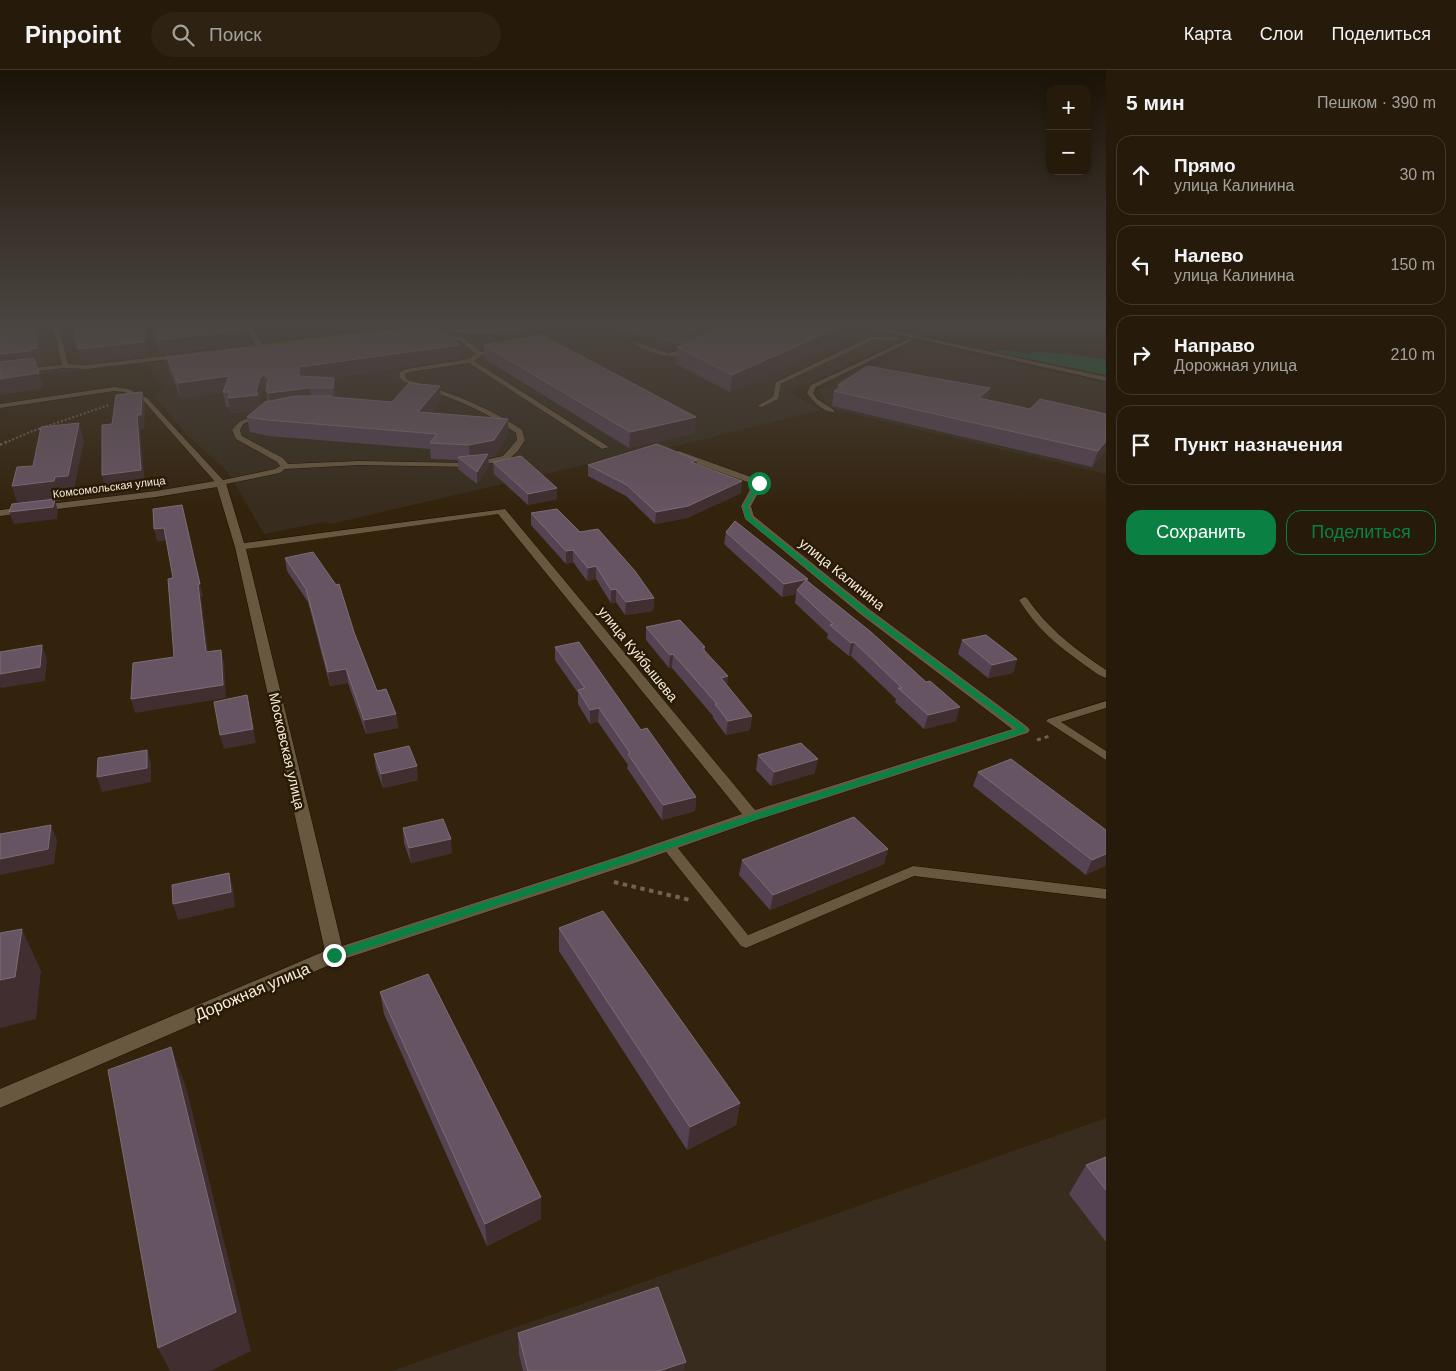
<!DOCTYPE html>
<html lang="ru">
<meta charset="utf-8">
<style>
:root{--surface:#261a0a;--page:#2e2313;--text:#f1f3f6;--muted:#a4a19c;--line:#42382b;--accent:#0b8043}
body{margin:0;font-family:Helvetica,sans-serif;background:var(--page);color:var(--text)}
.controls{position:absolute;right:15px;top:15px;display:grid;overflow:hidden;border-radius:10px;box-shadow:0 2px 8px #0003}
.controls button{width:45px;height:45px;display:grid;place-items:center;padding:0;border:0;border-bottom:1px solid var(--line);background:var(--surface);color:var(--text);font:25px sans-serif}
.stop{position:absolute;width:15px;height:15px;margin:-11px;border:4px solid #0b8043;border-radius:50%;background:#fff}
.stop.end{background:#0b8043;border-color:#fff;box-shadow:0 1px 5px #0008}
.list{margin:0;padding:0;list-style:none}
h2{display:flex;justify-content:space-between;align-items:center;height:65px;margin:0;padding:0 20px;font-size:21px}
h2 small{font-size:16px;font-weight:400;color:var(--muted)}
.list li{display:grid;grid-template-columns:32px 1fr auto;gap:15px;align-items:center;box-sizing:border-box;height:80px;margin:0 10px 10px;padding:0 10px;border:1px solid var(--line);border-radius:15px}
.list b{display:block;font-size:19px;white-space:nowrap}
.list p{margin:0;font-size:16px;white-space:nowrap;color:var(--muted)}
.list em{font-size:16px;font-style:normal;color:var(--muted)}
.actions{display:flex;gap:10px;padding:15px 20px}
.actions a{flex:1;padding:11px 0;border:1px solid var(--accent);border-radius:15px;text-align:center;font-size:18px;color:var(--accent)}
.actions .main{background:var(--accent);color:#fff}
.icon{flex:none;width:28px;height:28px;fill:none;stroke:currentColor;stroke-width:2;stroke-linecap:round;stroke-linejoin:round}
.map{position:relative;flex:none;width:1106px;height:1301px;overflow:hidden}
header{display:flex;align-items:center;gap:30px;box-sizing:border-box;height:70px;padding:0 25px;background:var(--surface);border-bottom:1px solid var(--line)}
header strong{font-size:24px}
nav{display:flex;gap:28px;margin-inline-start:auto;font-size:18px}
.search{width:350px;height:45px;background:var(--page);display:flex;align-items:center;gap:12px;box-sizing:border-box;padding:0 18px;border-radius:28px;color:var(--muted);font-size:19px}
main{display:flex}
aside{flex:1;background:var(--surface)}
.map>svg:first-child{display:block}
.commercial{fill:#382c1d}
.industrial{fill:#372c1d}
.green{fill:#105c31}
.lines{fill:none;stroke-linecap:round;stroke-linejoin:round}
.service-casing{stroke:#1a0c00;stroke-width:1}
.minor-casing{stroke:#1a0c00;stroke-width:1}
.path-far3{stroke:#726350;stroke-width:2;stroke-dasharray:2 2;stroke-linecap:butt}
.path-far2{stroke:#726350;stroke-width:2.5;stroke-dasharray:2.5 2.5;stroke-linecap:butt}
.path-far1{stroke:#726350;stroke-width:3;stroke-dasharray:4 4;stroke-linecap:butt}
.path{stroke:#726350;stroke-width:4;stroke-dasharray:4.5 4.5;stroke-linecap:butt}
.service{fill:#695840;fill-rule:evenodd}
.minor{fill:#695840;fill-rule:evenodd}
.wall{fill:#554253;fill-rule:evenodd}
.shaded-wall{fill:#402e30}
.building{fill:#675462;stroke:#7d6c75}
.route{fill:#0b8043}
.labels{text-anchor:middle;stroke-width:5;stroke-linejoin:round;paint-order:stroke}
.far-street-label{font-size:11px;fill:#f7eddf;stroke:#291a04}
.street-label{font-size:14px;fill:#f7eddf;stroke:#291a04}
.near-street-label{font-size:16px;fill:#f7eddf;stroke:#291a04}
</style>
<header>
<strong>Pinpoint</strong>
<div class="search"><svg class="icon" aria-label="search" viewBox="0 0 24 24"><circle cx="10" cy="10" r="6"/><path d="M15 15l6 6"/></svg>Поиск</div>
<nav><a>Карта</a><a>Слои</a><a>Поделиться</a></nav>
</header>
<main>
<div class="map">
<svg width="1106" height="1301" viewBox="0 0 1106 1301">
<rect width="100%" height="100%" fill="#33230d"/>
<path class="commercial" d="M 0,256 L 61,256 L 71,301 L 0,308 Z"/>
<path class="industrial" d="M 61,256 L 853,256 L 900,267 L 901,271 L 788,322 L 822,340 L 612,392 L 588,394 L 331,454 L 324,452 L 264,464 L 228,402 L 187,365 L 155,327 L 162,318 L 146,293 L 71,301 Z
M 920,275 L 1106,313 L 1106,404 L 836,340 L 826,334 L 819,320 Z
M 1106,1048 L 1106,1301 L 392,1301 Z"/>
<path class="green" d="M 1003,280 L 1029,284 L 1037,282 L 1076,285 L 1106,290 L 1106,305 L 993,281 Z"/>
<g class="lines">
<defs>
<path id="service" d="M 53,256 L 59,256 L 68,294 L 87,295 L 256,275 L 244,256 L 250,256 L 262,274 C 290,271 441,249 456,259 L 518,258 L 518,256 L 524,256 L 520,262 L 455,263 L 448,259 L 380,264 L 87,299 L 65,298 L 0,305 L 0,301 L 62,295 Z
M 609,256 L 616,256 L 611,259 Z
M 860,256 L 872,256 L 1106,307 L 1106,311 Z
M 437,265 L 463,267 L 481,282 L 501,279 L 501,281 L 482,285 L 474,291 L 609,377 L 602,379 L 469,293 L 410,302 L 405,304 L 405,307 L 408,310 C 449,322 487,336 522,360 L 525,370 L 518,381 L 508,390 L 470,397 L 359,395 L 285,399 L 280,403 L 221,415 L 218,415 L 143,330 L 125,322 L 114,321 L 0,338 L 0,334 L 114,317 L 128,319 L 147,328 L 223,410 L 275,399 L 280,396 L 277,392 L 236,369 L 232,360 L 239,352 L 261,342 L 264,344 L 263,345 L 243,354 L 240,360 L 242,366 L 283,388 L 288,394 L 359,391 L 470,393 L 503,386 L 517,370 L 516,363 C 482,338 444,325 404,312 L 399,307 L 400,302 L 406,299 L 468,289 L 476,284 L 459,270 L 435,268 Z
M 870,267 L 897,267 L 900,269 L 897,271 L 873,270 L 781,314 L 778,329 L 762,337 L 757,336 L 773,327 L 776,312 Z
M 908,269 L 913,270 L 816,317 L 813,323 L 817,329 L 834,340 L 834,342 C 824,343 813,331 807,323 L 811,315 Z
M 632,271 L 668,283 L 691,278 L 694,280 C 673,294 652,283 632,273 Z
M 1024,527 L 1027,528 C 1048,559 1075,579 1106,600 L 1106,608 C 1099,606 1092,600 1086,596 C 1059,577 1036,558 1019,530 Z
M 1106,631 L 1106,638 L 1061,652 L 1106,681 L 1106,690 L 1046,651 L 1048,649 Z
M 668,770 L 673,772 L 748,865 L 913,796 L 1106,819 L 1106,829 L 914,806 L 746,878 L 741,876 L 663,778 L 661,775 L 663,772 Z"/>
<path id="minor" d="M 679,381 L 762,411 L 764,413 L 751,436 L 754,446 L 868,538 L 1028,657 L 1030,660 L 1028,663 L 757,750 L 635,793 L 341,890 L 0,1038 L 0,1019 L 325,881 L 235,477 L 217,417 L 156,427 L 0,446 L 0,440 L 156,421 L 221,410 L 226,413 L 244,473 L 505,439 L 755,740 L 1012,659 L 860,544 L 745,449 L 741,436 L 753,414 L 676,386 L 676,382 ZM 498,444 L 742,744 L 623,785 L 342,876 L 246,479 Z"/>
</defs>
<use href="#service" class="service-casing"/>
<use href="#minor" class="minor-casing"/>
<path class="path-far3" d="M 5,373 L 30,362 L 109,335"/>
<path class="path-far2" d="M 0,375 L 8,371"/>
<path class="path-far1" d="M 1037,670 L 1050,666"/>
<path class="path" d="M 614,812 L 690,830"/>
<use href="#service" class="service"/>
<use href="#minor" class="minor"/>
</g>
<path class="wall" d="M 150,256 L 235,256 L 240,275 L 162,284 Z
M 276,256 L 370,256 L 371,259 L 282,270 L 277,262 Z
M 457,256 L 479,256 L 458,257 Z
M 597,256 L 608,256 L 608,258 L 601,257 Z
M 614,256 L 860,256 L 859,263 L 730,322 L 676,294 L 677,277 L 683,275 L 614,259 Z
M 292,273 L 459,275 L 460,288 L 326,308 L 336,323 L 335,328 L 392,332 L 441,330 L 431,343 L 508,349 L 508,364 L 495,386 L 488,387 L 489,396 L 477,414 L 458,399 L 458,390 L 431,389 L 430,379 L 269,366 L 250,362 L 247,347 L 254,341 L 231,343 L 229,337 L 226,337 L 223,322 L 181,328 L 170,302 L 167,288 L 249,280 L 292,275 ZM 266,319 L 267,331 L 260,336 L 259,332 L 262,322 Z
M 484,275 L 695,363 L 629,378 L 485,289 Z
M 838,315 L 987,330 L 1030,339 L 1106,344 L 1106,380 L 1092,397 L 832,336 L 834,321 L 838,319 Z
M 493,392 L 557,429 L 528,435 L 494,404 Z
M 697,394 L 741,423 L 687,448 L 655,454 L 626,426 L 588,406 L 588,395 Z
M 531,443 L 580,462 L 654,528 L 653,541 L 625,545 L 616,532 L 611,533 L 596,509 L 587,511 L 573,492 L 566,494 L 531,455 Z
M 726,462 L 808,509 L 808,511 L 956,651 L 924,659 L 895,632 L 896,629 L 851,586 L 849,586 L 827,568 L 828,564 L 795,533 L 796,524 L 782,527 L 724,474 Z
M 285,488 L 354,562 L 377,621 L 396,644 L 398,658 L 366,664 L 348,613 L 330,616 L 308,532 L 287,501 Z
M 646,557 L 705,577 L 705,581 L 727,615 L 752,646 L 750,660 L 726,665 L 713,648 L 713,646 L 672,598 L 669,598 L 646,570 Z
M 962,570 L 1017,589 L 1013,603 L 988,608 L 958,584 Z
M 555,577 L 641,660 L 696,727 L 695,741 L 662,750 L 627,698 L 628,695 L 598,652 L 590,654 L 578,634 L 578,623 L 555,590 Z
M 374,684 L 418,710 L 383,718 L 376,698 Z
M 758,685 L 815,703 L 771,716 L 756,700 Z
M 978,702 L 1106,760 L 1086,805 L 973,716 Z
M 403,758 L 452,783 L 411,793 L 404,773 Z
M 888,779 L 884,794 L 770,840 L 739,805 L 742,790 Z
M 559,858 L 740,1033 L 736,1055 L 687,1080 L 559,881 Z
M 380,922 L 541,1149 L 487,1176 L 384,944 Z
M 1106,1087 L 1106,1172 L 1069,1124 L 1086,1095 Z
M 518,1263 L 684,1301 L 523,1301 L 519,1284 Z"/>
<path class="shaded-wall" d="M 34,256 L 36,256 L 41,293 L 0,299 L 0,284 L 30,279 Z
M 145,256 L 148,256 L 147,286 L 82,293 L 78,279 Z
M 280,256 L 370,256 L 371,259 L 282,270 Z
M 700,256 L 732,256 L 699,269 L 696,268 L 695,274 L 689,276 L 691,260 Z
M 842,256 L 860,256 L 859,263 L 730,322 L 732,305 Z
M 238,261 L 240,275 L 162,284 L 159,270 Z
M 459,275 L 460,288 L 301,311 L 310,318 L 312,333 L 271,338 L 268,323 L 299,306 L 299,297 Z
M 39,303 L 44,318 L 0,325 L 0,309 Z
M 264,305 L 266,319 L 262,322 L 259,332 L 261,340 L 231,343 L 228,328 L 256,322 L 260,308 Z
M 229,306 L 232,321 L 181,328 L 178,313 Z
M 334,308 L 336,323 L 334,333 L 333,318 Z
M 440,316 L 441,330 L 419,357 L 418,342 Z
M 990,318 L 986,334 L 979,328 Z
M 142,322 L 145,336 L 144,359 L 140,359 L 145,415 L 106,421 L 102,405 L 137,345 Z
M 696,347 L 695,363 L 629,378 L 630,362 Z
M 508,349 L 508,364 L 495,386 L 488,387 L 489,396 L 477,414 L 477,402 L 470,391 L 469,375 Z
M 79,353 L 84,371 L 73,425 L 61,427 L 60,431 L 55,431 L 58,441 L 57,449 L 14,454 L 9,442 L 18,436 L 12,416 L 55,407 Z
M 1106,371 L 1106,380 L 1092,397 L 1098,381 Z
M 697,390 L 696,401 L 691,392 Z
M 742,411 L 741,423 L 687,448 L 655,454 L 656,442 Z
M 557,418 L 557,429 L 528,435 L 528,424 Z
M 182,435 L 203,527 L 201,527 L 210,595 L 206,582 Z
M 164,458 L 167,470 L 157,472 L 154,459 Z
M 573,480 L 573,492 L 566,494 L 566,481 Z
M 596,496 L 596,509 L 587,511 L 588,498 Z
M 808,509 L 806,522 L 797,520 L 796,524 L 782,527 L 784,514 Z
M 616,519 L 616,532 L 611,533 L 611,520 Z
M 654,528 L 653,541 L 625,545 L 626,532 Z
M 854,572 L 851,586 L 849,586 L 851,573 Z
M 42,575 L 47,589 L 45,611 L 1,618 L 0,616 L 0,604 Z
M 221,580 L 224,593 L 226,628 L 135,643 L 131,629 Z
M 673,584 L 672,598 L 669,598 L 670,585 Z
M 1017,589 L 1013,603 L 988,608 L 992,595 Z
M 346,599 L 348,613 L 330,616 L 328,602 Z
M 728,606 L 727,620 L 721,608 Z
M 247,625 L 256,673 L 224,679 L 220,665 Z
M 960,637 L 956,651 L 924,659 L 928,645 Z
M 599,638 L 598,652 L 590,654 L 590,640 Z
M 396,644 L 398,658 L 366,664 L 364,650 Z
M 752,646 L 750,660 L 726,665 L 728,651 Z
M 147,680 L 151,694 L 151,712 L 102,722 L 97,707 Z
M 818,689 L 815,703 L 771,716 L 774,702 Z
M 417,696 L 418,710 L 383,718 L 381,704 Z
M 696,727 L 695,741 L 662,750 L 663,735 Z
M 51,755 L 57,770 L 54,794 L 0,805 L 0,789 Z
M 451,769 L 452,783 L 411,793 L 409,778 Z
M 888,779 L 884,794 L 770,840 L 773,825 Z
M 1106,784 L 1106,796 L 1086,805 L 1092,790 Z
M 229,803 L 233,818 L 235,837 L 178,850 L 173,834 Z
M 22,859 L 41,901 L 36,949 L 0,958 L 0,910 Z
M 171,977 L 187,1020 L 251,1281 L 210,1301 L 170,1301 L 158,1278 Z
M 740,1033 L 736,1055 L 687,1080 L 690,1057 Z
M 541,1127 L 541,1149 L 487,1176 L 485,1154 Z
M 686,1292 L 684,1301 L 659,1301 Z"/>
<path class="building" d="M 0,256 L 34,256 L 37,278 L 30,279 L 31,281 L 0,284 Z
M 73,256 L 145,256 L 144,272 L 78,279 Z
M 153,256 L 235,256 L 238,261 L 159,270 Z
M 672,256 L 700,256 L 691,260 Z
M 719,256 L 842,256 L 732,305 L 677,277 L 699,269 L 696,268 Z
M 428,258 L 440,258 L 459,275 L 299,297 L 299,306 L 334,308 L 333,318 L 310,318 L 268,323 L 266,321 L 269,308 L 264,305 L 260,308 L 256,322 L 258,325 L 228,328 L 230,322 L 223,322 L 229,306 L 178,313 L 167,288 L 248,278 L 249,280 L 293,275 L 292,273 Z
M 542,265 L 696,347 L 630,362 L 484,275 Z
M 34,288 L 39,303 L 0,309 L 0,292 Z
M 867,296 L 990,318 L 979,328 L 1030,339 L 1040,329 L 1106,344 L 1106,371 L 1098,381 L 834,321 L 843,316 L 838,315 Z
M 409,313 L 440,316 L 418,342 L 508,349 L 494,370 L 469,375 L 430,373 L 437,364 L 267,350 L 247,347 L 265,332 L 295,326 L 331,326 L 331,327 L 392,332 Z
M 142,322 L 141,345 L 137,345 L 141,400 L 102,405 L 102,355 L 112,354 L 116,325 Z
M 79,353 L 68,406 L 55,407 L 54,411 L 12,416 L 17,397 L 33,396 L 41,357 Z
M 657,374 L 697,390 L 691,392 L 742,411 L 688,436 L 656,442 L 627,415 L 588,395 Z
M 488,384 L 477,402 L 458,387 Z
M 521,386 L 557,418 L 528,424 L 493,392 Z
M 55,429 L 53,437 L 9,442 L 12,434 Z
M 182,435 L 200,514 L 198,514 L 206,582 L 221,580 L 223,615 L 131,629 L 133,593 L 174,587 L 168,509 L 173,508 L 164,458 L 154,459 L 153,439 Z
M 557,439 L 580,462 L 598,459 L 635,501 L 654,528 L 626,532 L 616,519 L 611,520 L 596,496 L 588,498 L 573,480 L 566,481 L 531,443 Z
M 735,451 L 808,509 L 784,514 L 726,462 Z
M 313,482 L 336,515 L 339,514 L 354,562 L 377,621 L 386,619 L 396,644 L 364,650 L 346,599 L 328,602 L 306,519 L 285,488 Z
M 806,510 L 871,562 L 926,612 L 930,611 L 960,637 L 928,645 L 898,618 L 902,618 L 854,572 L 851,573 L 830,555 L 833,554 L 797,520 Z
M 680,550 L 705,577 L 702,578 L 728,606 L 721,608 L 752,646 L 728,651 L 715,634 L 717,634 L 673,584 L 670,585 L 646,557 Z
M 986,565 L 1017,589 L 992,595 L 962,570 Z
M 579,572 L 641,660 L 647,658 L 696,727 L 663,735 L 628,684 L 630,683 L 599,638 L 590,640 L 578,620 L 585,618 L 555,577 Z
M 42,575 L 40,597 L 0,604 L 0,582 Z
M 247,625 L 253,659 L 220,665 L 214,632 Z
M 801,673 L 818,689 L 774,702 L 758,685 Z
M 409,676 L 417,696 L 381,704 L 374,684 Z
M 147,680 L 147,698 L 97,707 L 98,688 Z
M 1011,689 L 1106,760 L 1106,784 L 1092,790 L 978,702 Z
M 854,747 L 888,779 L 773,825 L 742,790 Z
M 443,749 L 451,769 L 409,778 L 403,758 Z
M 51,755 L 48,779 L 0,789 L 0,764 Z
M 229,803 L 231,822 L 173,834 L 172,815 Z
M 603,841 L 740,1033 L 690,1057 L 559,858 Z
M 22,859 L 15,907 L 0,910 L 0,863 Z
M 428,904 L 541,1127 L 485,1154 L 380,922 Z
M 171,977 L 236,1242 L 158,1278 L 108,1000 Z
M 1106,1087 L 1106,1120 L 1086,1095 Z
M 658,1217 L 686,1292 L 659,1301 L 528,1301 L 518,1263 Z"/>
<linearGradient id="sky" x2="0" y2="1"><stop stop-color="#1c1307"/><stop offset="0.58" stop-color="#4a4540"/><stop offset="1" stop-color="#4a4540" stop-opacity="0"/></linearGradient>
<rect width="1106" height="438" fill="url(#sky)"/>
<path class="route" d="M 759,411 L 762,413 L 748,436 L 751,447 L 867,540 L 1026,658 L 1026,662 C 796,735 568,813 338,888 L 331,888 L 329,885 L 331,882 C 560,808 788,732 1017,659 L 862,543 L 746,449 L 743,436 Z"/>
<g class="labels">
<g class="far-street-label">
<text transform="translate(109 417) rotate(-7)" y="4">Комсомольская улица</text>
</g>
<g class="street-label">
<text transform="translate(842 504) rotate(39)" y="5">улица Калинина</text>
<text transform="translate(638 584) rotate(51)" y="5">улица Куйбышева</text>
<text transform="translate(287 681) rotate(77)" y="5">Московская улица</text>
</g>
<g class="near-street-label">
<text transform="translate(252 921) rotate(-23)" y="6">Дорожная улица</text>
</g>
</g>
</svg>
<div class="controls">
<button>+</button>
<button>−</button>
</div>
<div class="stop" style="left:759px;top:413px"></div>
<div class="stop end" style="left:334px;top:885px"></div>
</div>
<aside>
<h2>5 мин<small>Пешком · 390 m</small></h2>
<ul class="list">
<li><svg class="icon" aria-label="ahead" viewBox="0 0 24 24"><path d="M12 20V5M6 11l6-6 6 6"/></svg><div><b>Прямо</b><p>улица Калинина</p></div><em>30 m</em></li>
<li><svg class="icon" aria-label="left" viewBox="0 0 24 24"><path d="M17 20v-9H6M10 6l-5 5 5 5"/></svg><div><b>Налево</b><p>улица Калинина</p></div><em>150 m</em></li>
<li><svg class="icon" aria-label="right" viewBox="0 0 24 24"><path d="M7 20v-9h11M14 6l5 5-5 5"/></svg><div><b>Направо</b><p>Дорожная улица</p></div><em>210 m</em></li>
<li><svg class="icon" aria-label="arrive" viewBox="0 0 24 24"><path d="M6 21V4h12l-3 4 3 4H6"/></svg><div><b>Пункт назначения</b></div></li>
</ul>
<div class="actions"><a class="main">Сохранить</a><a>Поделиться</a></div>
</aside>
</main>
